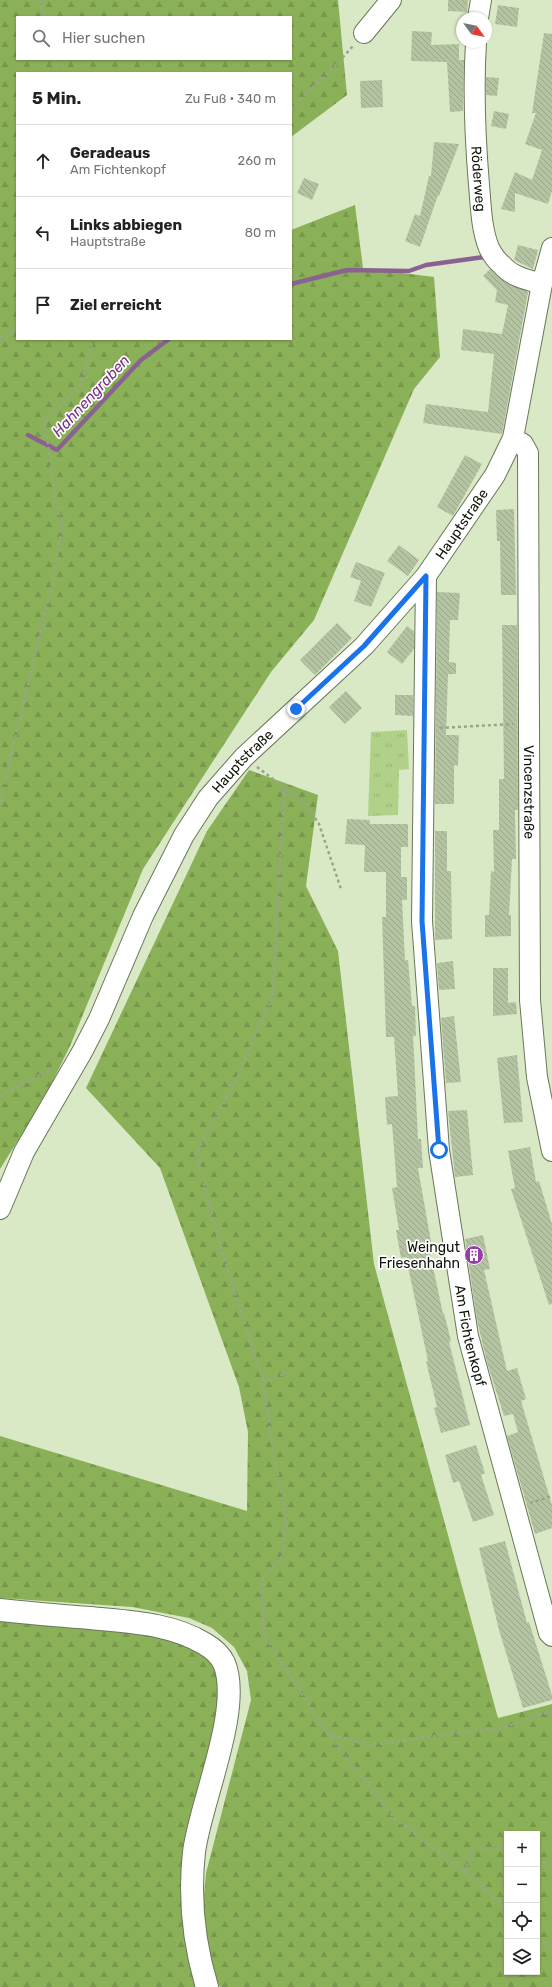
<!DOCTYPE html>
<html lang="de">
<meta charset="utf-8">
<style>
:root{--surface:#fff;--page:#f6f6f6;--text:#222;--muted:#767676;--line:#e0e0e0}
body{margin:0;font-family:Rubik,sans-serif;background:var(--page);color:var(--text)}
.controls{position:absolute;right:12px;bottom:12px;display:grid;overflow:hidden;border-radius:0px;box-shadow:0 1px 3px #0004}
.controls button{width:36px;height:36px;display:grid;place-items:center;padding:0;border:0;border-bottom:1px solid var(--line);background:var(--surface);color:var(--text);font:20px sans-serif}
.compass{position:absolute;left:456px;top:12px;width:36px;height:36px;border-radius:50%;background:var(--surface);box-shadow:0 1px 3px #0004;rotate:123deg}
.stop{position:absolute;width:12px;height:12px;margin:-9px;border:3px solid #1a73e8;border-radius:50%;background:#fff}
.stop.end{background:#1a73e8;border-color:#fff;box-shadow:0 1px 4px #0008}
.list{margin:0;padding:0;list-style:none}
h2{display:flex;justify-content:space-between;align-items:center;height:52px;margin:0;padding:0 16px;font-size:17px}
h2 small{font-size:13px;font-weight:400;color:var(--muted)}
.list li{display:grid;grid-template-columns:26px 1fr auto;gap:12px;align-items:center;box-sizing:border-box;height:72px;padding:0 16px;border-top:1px solid var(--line)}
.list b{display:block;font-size:15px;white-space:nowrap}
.list p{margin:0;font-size:13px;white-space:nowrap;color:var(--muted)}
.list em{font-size:13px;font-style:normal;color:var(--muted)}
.icon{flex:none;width:22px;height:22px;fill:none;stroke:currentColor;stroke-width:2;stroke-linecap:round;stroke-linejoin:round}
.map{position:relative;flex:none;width:552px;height:1987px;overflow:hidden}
.search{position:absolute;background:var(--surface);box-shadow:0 1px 3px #0004;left:16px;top:16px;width:276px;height:44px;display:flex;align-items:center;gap:10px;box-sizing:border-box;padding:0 14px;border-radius:0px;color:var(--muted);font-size:15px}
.panel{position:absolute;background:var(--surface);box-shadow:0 1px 3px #0004;left:16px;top:72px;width:276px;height:268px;border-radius:0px}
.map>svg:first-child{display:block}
.forest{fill:url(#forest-firs);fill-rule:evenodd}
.park{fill:url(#park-tufts)}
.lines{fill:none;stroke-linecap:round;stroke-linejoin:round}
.stream{stroke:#8a6292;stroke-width:4.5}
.building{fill:url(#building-back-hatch)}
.minor-casing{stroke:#697859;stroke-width:22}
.major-casing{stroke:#697859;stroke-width:24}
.path{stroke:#99a58a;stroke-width:2.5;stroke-dasharray:3 3;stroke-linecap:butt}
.minor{stroke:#fff;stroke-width:20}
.major{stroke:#fff;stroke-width:22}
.route{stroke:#1a73e8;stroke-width:5}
.labels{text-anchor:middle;stroke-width:3.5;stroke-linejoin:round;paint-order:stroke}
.street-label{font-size:14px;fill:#0e1408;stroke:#fff}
.poi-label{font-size:14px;fill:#0e1408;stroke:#fff;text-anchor:end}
.water-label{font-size:15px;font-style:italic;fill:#772e87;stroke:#fff}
</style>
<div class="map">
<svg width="552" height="1987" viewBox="0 0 552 1987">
<defs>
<pattern id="forest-firs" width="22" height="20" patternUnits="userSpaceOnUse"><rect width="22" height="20" fill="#8bb158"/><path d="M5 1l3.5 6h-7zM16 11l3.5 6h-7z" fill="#77974b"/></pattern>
<pattern id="park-tufts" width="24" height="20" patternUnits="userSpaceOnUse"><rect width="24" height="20" fill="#b1d189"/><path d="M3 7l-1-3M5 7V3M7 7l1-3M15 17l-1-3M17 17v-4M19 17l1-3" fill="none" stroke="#97b375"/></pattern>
<pattern id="building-back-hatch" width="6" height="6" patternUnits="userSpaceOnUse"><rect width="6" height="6" fill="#b4c4a2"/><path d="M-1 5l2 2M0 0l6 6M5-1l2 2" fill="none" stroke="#9aa88a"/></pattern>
</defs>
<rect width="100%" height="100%" fill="#d9e9c6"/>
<path class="forest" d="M 0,0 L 338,0 L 347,95 L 291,137 L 291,73 L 17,73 L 17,339 L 291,339 L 291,230 L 355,205 L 363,268 L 434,277 L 440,357 L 414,389 L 314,620 L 271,672 L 143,869 L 70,1046 L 44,1099 L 0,1169 ZM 17,17 L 291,17 L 291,59 L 17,59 Z
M 249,770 L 318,795 L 306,886 L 338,951 L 374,1264 L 498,1718 L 552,1704 L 552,1987 L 220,1987 L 210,1967 L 202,1916 L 206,1873 L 251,1700 L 247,1671 L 234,1647 L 212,1628 L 189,1618 L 132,1607 L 0,1598 L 0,1436 L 247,1511 L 248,1432 L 239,1387 L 160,1168 L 86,1088 L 207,831 ZM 507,1834 L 537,1834 L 537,1972 L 507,1972 Z
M 0,1616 L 129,1627 L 203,1650 L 218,1670 L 223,1689 L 182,1898 L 188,1955 L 197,1987 L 0,1987 Z"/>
<path class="park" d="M 407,730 L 409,769 L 399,770 L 398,815 L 368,816 L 371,732 Z"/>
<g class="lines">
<path class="stream" d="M 291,284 L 347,270 L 409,271 L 426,265 L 484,257
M 28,435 L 57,450 L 141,360 L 169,339"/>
</g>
<path class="building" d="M 448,0 L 468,0 L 467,12 L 448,11 Z
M 498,5 L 519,8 L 517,27 L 495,24 Z
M 412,31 L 432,32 L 431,45 L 459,44 L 459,60 L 464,60 L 463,111 L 450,112 L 447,62 L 411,61 Z
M 544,33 L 552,34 L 552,191 L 548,204 L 515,193 L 515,212 L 501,209 L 515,172 L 532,180 L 542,150 L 525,144 L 536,113 L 532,113 Z
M 486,77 L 499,78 L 497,96 L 486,95 Z
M 382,80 L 383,107 L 361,108 L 360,81 Z
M 494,111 L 509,114 L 506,129 L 491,126 Z
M 434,142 L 459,144 L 439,196 L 438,195 L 420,247 L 405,241 L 415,214 L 420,216 L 429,176 L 431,176 Z
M 304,178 L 319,184 L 312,200 L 297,193 Z
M 518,245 L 538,250 L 533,269 L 514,260 Z
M 490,269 L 505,282 L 528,292 L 502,434 L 423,423 L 426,404 L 488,412 L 494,354 L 461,350 L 463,329 L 502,334 L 508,305 L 495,302 L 497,290 L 483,276 Z
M 465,455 L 482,464 L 453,516 L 437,507 Z
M 514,509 L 516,595 L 501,595 L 500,541 L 497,541 L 496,510 Z
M 399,545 L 419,560 L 408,576 L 387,561 Z
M 356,562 L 385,573 L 371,607 L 354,601 L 361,581 L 350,577 Z
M 437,592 L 460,593 L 458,620 L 450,620 L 449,662 L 456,663 L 456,674 L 448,674 L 446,735 L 459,735 L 458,766 L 454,765 L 454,804 L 435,804 Z
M 337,623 L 352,638 L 315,675 L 300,660 Z
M 502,625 L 517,625 L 518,810 L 515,810 L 516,859 L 512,859 L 509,915 L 511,915 L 511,936 L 485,937 L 485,915 L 489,915 L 491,871 L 494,872 L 493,830 L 499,830 L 499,779 L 504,779 Z
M 407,626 L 414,631 L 414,649 L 402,664 L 387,652 Z
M 346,691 L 362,708 L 345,724 L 329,707 Z
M 395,695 L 413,695 L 413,716 L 395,715 Z
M 347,819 L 370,820 L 370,824 L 408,824 L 408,847 L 401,847 L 401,877 L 407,877 L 407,900 L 402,900 L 405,960 L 408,960 L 412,1006 L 415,1006 L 416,1036 L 413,1036 L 415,1075 L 418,1139 L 421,1139 L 423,1168 L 418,1168 L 433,1253 L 430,1253 L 443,1314 L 444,1313 L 451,1341 L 449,1342 L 470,1425 L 441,1433 L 434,1408 L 437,1407 L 426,1361 L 428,1361 L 406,1257 L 401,1258 L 396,1230 L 399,1230 L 392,1188 L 397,1187 L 392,1124 L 387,1125 L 385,1097 L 398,1096 L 394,1037 L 386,1037 L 382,917 L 386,917 L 386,872 L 364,872 L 365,845 L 345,844 Z
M 435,831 L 447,831 L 447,871 L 451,871 L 452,939 L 435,940 Z
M 453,961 L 455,989 L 439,990 L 437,963 Z
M 493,968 L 508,968 L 508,1003 L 516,1002 L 517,1014 L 493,1016 Z
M 454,1016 L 461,1082 L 446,1083 L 441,1018 Z
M 517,1055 L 523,1122 L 504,1123 L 497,1058 Z
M 467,1110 L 473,1175 L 455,1177 L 448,1111 Z
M 530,1147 L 536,1182 L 539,1181 L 552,1224 L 552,1304 L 549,1305 L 511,1189 L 515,1188 L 508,1151 Z
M 483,1235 L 490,1269 L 484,1270 L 507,1371 L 517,1368 L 526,1399 L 521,1401 L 552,1505 L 552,1528 L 535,1534 L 507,1436 L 518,1432 L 513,1414 L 504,1416 L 487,1362 L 477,1320 L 465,1239 Z
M 476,1445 L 485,1473 L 481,1475 L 494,1515 L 473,1522 L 459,1481 L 453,1483 L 445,1455 Z
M 505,1541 L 527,1623 L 529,1622 L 552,1695 L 552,1700 L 523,1708 L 499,1630 L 479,1548 Z"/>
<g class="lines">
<defs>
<g id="minor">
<path d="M 478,18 L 481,0"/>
<path d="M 364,33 L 391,0"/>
<path id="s1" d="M 476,42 C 473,90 475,137 479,185 C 481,206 481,228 489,248 C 492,254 497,261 502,265 C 512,277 528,280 542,284"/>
<path id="s2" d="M 513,438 L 523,444 L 528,453 L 530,1000 L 537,1077 L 552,1151"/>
<path id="s3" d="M 426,576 L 422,921 L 439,1150 L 468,1336 L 549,1633 L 552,1636"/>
<path id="s4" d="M 0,1209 L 24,1152 L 82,1052 L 99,1019 L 143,916 L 184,835 L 208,798 L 244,757 L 364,646 L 426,576 L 495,475 L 513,438 L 542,284 L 552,248"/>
</g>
<path id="major" d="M 0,1610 C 30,1613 60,1616 90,1618 C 129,1622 171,1623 205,1644 C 212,1648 220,1655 224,1663 C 243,1708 200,1803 194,1852 C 189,1897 194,1944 207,1987"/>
</defs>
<use href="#minor" class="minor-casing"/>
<use href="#major" class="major-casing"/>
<path class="path" d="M 41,0 L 44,17
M 54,59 L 57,73
M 291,108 L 337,64 L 353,46
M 0,338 L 17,330
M 440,728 L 513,724
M 257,767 L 306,804 L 319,824 L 341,889
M 284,788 L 273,995 L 236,1081 L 196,1154 L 220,1245 L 263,1381 L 275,1461 L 287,1519 L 281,1559 L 262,1579 L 264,1635 L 327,1733 L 394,1818 L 465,1872 L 507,1909
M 0,802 L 53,580 L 62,528 L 56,500 L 45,422 L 81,384 L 93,339
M 0,1096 L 53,1068
M 263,1381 L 289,1372
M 530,1503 L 552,1496
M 327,1733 L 368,1745 L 505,1727 L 552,1711
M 537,1860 L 552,1866
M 465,1872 L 473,1848 L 507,1849
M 537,1936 L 552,1949"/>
<use href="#minor" class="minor"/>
<use href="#major" class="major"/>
</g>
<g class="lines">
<path class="route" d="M 296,709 L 364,646 L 426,576 L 422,921 L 439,1150"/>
</g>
<defs>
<symbol id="building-disc" viewBox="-11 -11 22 22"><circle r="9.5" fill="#953da9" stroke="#fff"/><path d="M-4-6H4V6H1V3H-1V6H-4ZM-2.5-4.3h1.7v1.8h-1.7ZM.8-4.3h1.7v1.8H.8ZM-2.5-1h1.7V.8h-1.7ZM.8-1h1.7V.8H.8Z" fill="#fff"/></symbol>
</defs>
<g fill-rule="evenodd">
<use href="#building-disc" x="463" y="1244" width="22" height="22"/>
</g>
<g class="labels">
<g class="street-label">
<text dy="5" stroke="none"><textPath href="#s1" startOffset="137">Röderweg</textPath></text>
<text dy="5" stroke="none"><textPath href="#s4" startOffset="836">Hauptstraße</textPath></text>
<text dy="5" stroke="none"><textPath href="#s4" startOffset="512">Hauptstraße</textPath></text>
<text dy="5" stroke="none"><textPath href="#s2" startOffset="361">Vincenzstraße</textPath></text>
<text dy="5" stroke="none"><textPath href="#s3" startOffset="763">Am Fichtenkopf</textPath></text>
</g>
<g class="poi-label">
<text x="460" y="1252">Weingut<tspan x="460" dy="16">Friesenhahn</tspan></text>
</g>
<g class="water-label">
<text transform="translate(91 396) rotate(-47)" y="5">Hahnengraben</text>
</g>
</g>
</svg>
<div class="controls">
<button>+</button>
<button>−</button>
<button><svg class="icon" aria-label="locate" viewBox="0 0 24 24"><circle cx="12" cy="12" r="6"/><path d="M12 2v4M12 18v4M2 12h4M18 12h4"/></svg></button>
<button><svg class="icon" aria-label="layers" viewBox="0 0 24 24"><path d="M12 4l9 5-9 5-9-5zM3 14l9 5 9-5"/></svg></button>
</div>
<svg class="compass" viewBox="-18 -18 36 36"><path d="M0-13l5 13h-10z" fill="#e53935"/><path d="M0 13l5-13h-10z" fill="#767676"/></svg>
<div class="stop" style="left:439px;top:1150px"></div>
<div class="stop end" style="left:296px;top:709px"></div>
<div class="search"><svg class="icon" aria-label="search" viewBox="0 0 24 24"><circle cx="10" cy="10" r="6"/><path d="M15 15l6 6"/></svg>Hier suchen</div>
<section class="panel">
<h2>5 Min.<small>Zu Fuß · 340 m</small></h2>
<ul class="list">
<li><svg class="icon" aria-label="ahead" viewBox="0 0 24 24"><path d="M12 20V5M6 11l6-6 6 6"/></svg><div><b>Geradeaus</b><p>Am Fichtenkopf</p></div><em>260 m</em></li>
<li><svg class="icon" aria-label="left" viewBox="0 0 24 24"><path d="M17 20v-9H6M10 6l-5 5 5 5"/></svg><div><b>Links abbiegen</b><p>Hauptstraße</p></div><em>80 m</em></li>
<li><svg class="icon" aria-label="arrive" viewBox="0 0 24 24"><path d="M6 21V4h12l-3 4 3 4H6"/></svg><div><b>Ziel erreicht</b></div></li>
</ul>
</section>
</div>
